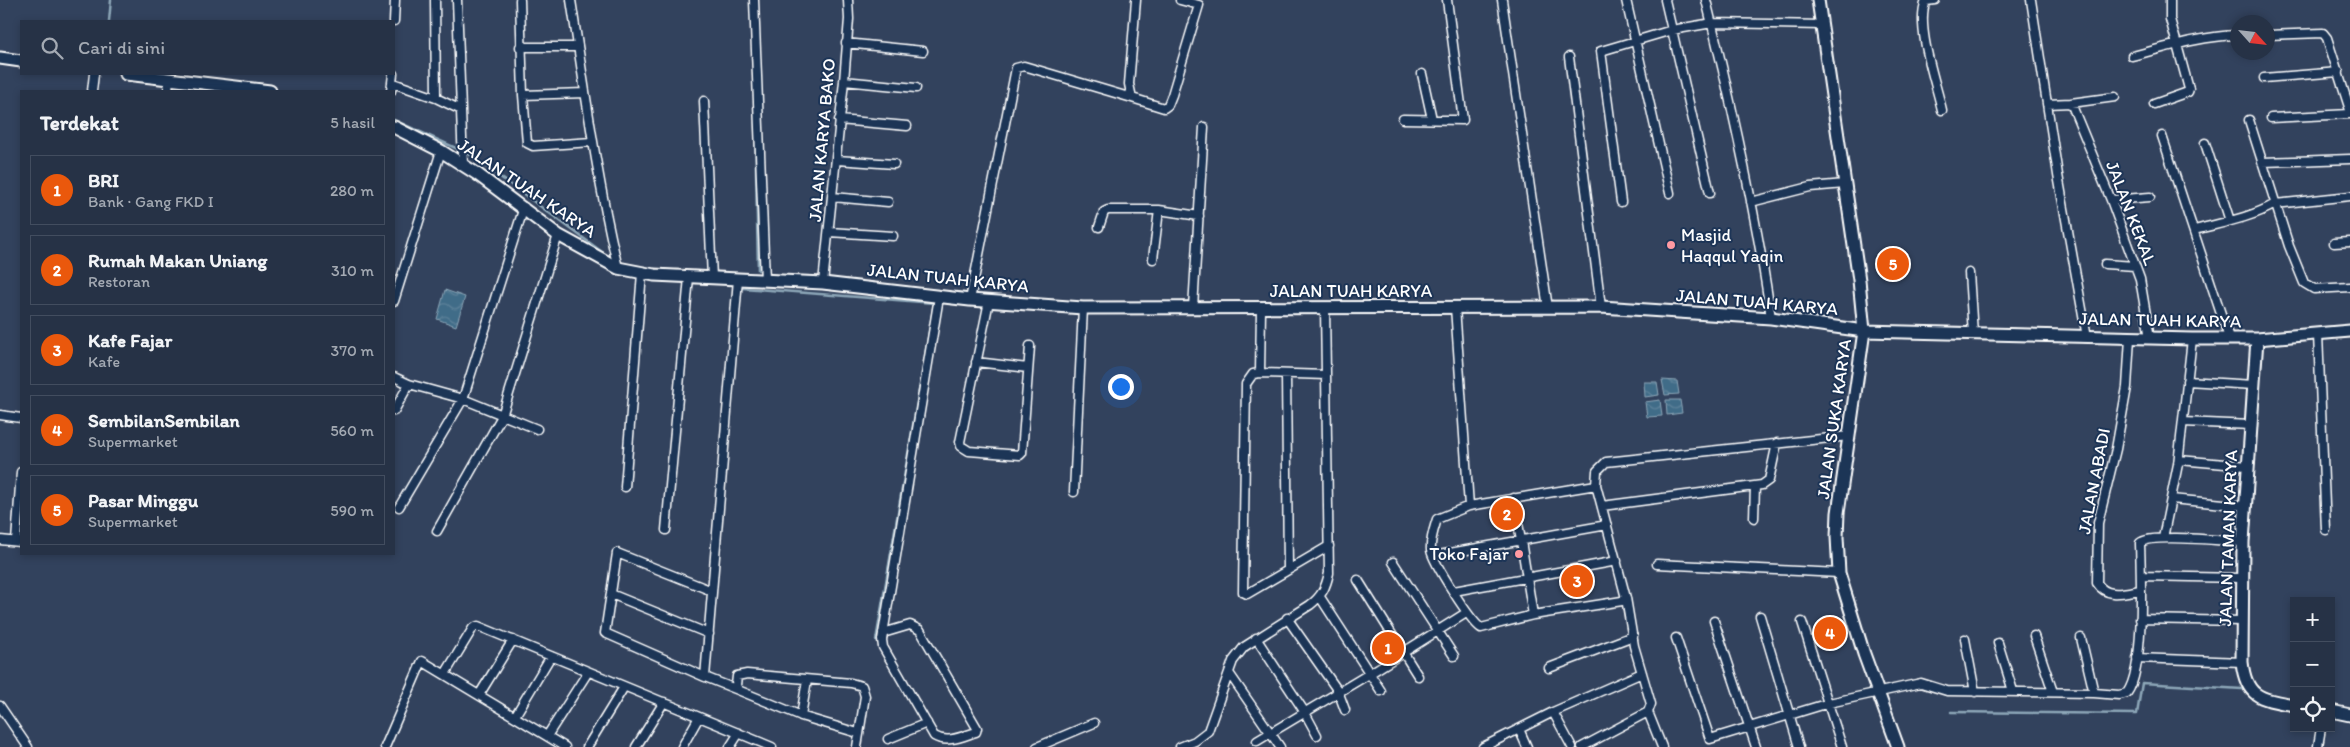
<!DOCTYPE html>
<html lang="id">
<meta charset="utf-8">
<style>
:root{--surface:#263246;--page:#2e3a4d;--text:#f1f3f6;--muted:#a4aab3;--line:#424d5f;--accent:#ea580c}
body{margin:0;font-family:Itim,sans-serif;background:var(--page);color:var(--text)}
.controls{position:absolute;right:15px;bottom:15px;display:grid;overflow:hidden;border-radius:0px;box-shadow:0 2px 8px #0003}
.controls button{width:45px;height:45px;display:grid;place-items:center;padding:0;border:0;border-bottom:1px solid var(--line);background:var(--surface);color:var(--text);font:25px sans-serif}
.compass{position:absolute;left:2230px;top:15px;width:45px;height:45px;border-radius:50%;background:var(--surface);box-shadow:0 2px 8px #0003;rotate:117deg}
.you{position:absolute;left:1120px;top:386px;width:18px;height:18px;margin:-12px;border:4px solid #fff;border-radius:50%;background:#1a73e8;box-shadow:0 0 0 8px #1a73e833}
.badge{display:grid;place-items:center;width:32px;height:32px;border-radius:50%;background:var(--accent);color:#fff;font-size:16px;font-weight:700}
.pin{position:absolute;translate:-50% -50%;border:2px solid #fff;box-shadow:0 1px 5px #0006}
.list{margin:0;padding:0;list-style:none}
h2{display:flex;justify-content:space-between;align-items:center;height:65px;margin:0;padding:0 20px;font-size:21px}
h2 small{font-size:16px;font-weight:400;color:var(--muted)}
.list li{display:grid;grid-template-columns:32px 1fr auto;gap:15px;align-items:center;box-sizing:border-box;height:70px;margin:0 10px 10px;padding:0 10px;border:1px solid var(--line);border-radius:0px}
.list b{display:block;font-size:19px;white-space:nowrap}
.list p{margin:0;font-size:16px;white-space:nowrap;color:var(--muted)}
.list em{font-size:16px;font-style:normal;color:var(--muted)}
.icon{flex:none;width:28px;height:28px;fill:none;stroke:currentColor;stroke-width:2;stroke-linecap:round;stroke-linejoin:round}
.map{position:relative;flex:none;width:2350px;height:747px;overflow:hidden}
.search{position:absolute;background:var(--surface);box-shadow:0 2px 8px #0003;left:20px;top:20px;width:375px;height:55px;display:flex;align-items:center;gap:12px;box-sizing:border-box;padding:0 18px;border-radius:0px;color:var(--muted);font-size:19px}
.panel{position:absolute;background:var(--surface);box-shadow:0 2px 8px #0003;left:20px;top:90px;width:375px;height:465px;border-radius:0px}
.map>svg:first-child{display:block}
.water{fill:url(#water-waves);stroke:#8da7b8}
.lines{fill:none;stroke-linecap:round;stroke-linejoin:round}
.stream{stroke:#8da7b8;stroke-width:2.5}
.street-casing{stroke:#fff;stroke-width:11}
.secondary-casing{stroke:#fff;stroke-width:15}
.street{stroke:#1d3557;stroke-width:8}
.secondary{stroke:#1d3557;stroke-width:11}
.poi-dot{fill:#ff9aa2;stroke:#1d3557;stroke-width:2}
.labels{text-anchor:middle;stroke-width:4;stroke-linejoin:round;paint-order:stroke}
.street-label{font-size:18px;fill:#fff;stroke:#1d3557}
.poi-label{font-size:18px;fill:#fff;stroke:#1d3557;text-anchor:start}
</style>
<div class="map">
<svg width="2350" height="747" viewBox="0 0 2350 747">
<defs>
<pattern id="water-waves" width="16" height="10" patternUnits="userSpaceOnUse" patternTransform="scale(1.25)"><rect width="16" height="10" fill="#416c88"/><path d="M0 5q4-4 8 0t8 0" fill="none" stroke="#5e829a"/></pattern>
</defs>
<rect width="100%" height="100%" fill="#32425d"/>
<filter id="ink" filterUnits="userSpaceOnUse"><feTurbulence type="fractalNoise" baseFrequency=".02" numOctaves="2"/><feDisplacementMap in="SourceGraphic" scale="10" xChannelSelector="R" yChannelSelector="G"/><feConvolveMatrix kernelMatrix="1 2 1 2 8 2 1 2 1" color-interpolation-filters="sRGB"/></filter>
<g filter="url(#ink)">
<path class="water" d="M 445,290 L 465,297 L 456,326 L 437,319 Z
M 1662,380 L 1677,381 L 1679,394 L 1665,395 Z
M 1644,382 L 1657,382 L 1659,395 L 1645,397 Z
M 1660,400 L 1662,416 L 1647,417 L 1645,402 Z
M 1666,400 L 1680,400 L 1682,413 L 1667,415 Z"/>
<g class="lines">
<path class="stream" d="M 109,21 L 111,0
M 172,91 L 174,84
M 394,120 L 469,154 L 609,257
M 755,122 L 758,270
M 743,288 L 934,303 L 876,640
M 2147,301 L 2154,334
M 9,413 L 21,414
M 1951,712 L 2137,714 L 2142,683 L 2242,689"/>
<defs>
<path id="street" d="M 435,0 L 436,98
M 457,0 L 463,165
M 520,0 L 523,95 L 527,143 L 533,146 L 592,142
M 571,0 C 585,90 597,180 618,268
M 754,0 L 765,280
M 1136,0 L 1129,84 L 1132,98 L 1164,108 L 1168,105 L 1172,95 L 1199,5 L 1180,0
M 1502,0 L 1548,308
M 1626,0 L 1670,193
M 1665,0 L 1710,193
M 1706,0 C 1732,105 1756,212 1771,318
M 1935,0 L 1926,1 C 1915,25 1936,83 1942,110
M 2031,0 L 2058,175 L 2087,337
M 394,21 L 395,0
M 2268,35 L 2323,33 L 2327,38 L 2350,110
M 846,43 L 923,51
M 520,47 L 578,47
M 2132,56 C 2167,47 2202,36 2238,35
M 1569,57 L 1601,307
M 1422,74 L 1432,119
M 2264,78 L 2339,72
M 844,81 L 916,88
M 393,83 L 436,98 L 461,110
M 92,91 L 94,74
M 168,91 L 169,79
M 391,91 L 393,74
M 523,95 L 585,93
M 704,101 L 712,278
M 2071,103 L 2111,200 L 2140,279 L 2150,338
M 2047,104 L 2071,103 L 2115,97
M 2154,104 L 2188,92 L 2189,89 L 2170,19 L 2170,0
M 2271,118 L 2350,114
M 1403,119 L 1463,120 L 1447,0
M 839,120 L 907,126
M 2249,120 L 2289,246 L 2304,283 L 2314,289 L 2350,287
M 2162,136 L 2229,338
M 2205,143 L 2230,221
M 837,160 L 894,164
M 2262,162 L 2350,159
M 833,197 L 888,202
M 2111,200 L 2150,197
M 1621,202 L 1601,51 L 1672,30 L 1712,23 L 1822,25
M 1751,202 L 1810,187 L 1845,184
M 1099,227 L 1104,212 L 1108,210 L 1159,210
M 2194,230 C 2221,223 2251,218 2275,204 L 2350,196
M 829,232 L 893,236
M 2334,243 L 2350,242
M 1153,259 L 1159,210 L 1199,216
M 2105,264 L 2135,266
M 1969,273 L 1973,334
M 738,279 L 705,677 L 738,690
M 823,283 L 844,81 L 849,19 L 848,0
M 970,300 L 1016,68 L 1024,66 L 1132,98
M 394,301 L 441,151
M 989,301 L 960,442 L 961,446 L 969,451 L 1020,455 L 1022,453 L 1030,346
M 1455,307 L 1469,506
M 1193,308 L 1204,127
M 2318,334 L 2326,530
M 2130,338 L 2127,387 L 2116,449 L 2098,523 L 2097,583 C 2107,599 2125,592 2141,590
M 976,362 L 1028,368
M 1260,373 L 1261,309
M 1286,374 L 1288,569
M 1326,375 L 1260,373 L 1253,374 L 1246,384 L 1243,592 L 1247,594 L 1329,546
M 394,377 L 409,384 L 463,399 L 537,429
M 2187,381 L 2254,385
M 394,411 L 409,384
M 0,415 L 21,418
M 2183,422 L 2251,425
M 2179,460 L 2248,466
M 625,487 L 642,273
M 1074,492 L 1083,308
M 1514,498 L 1533,615
M 2171,499 L 2245,506
M 1602,506 L 1762,485 L 1769,480 L 1777,443
M 399,507 L 463,399 L 524,207
M 1754,518 L 1755,486
M 666,530 L 689,277
M 437,531 L 502,416 L 558,235
M 2163,538 L 2178,464 L 2192,339
M 0,540 L 20,542
M 16,541 L 21,472
M 1433,556 L 1607,525
M 1393,562 L 1454,656
M 1657,564 L 1839,573
M 2141,576 L 2241,578
M 1358,580 L 1418,676
M 1454,591 L 1617,561
M 611,594 L 709,634
M 1320,597 L 1381,691
M 1626,598 L 1622,601 L 1533,615 L 1481,628 C 1470,621 1433,562 1431,550 C 1430,539 1434,529 1437,519 L 1469,506 L 1596,485 L 1597,471 L 1606,462 L 1849,436
M 1760,616 L 1799,747
M 1287,618 L 1338,691 L 1345,710
M 2140,619 L 2242,621
M 1714,621 L 1756,747
M 1802,622 L 1842,747
M 883,633 L 910,625 L 920,630 L 977,728 L 976,732 C 963,736 947,744 934,736 L 883,647 L 882,640 L 939,297
M 2034,636 L 2053,692
M 1256,638 L 1304,711 L 1317,735
M 1676,638 L 1710,739 L 1829,703 L 1921,683 L 1947,691 L 2094,693 L 2119,695 L 2127,693 C 2145,668 2141,577 2140,543 C 2151,533 2223,541 2243,542
M 2081,638 L 2094,693
M 1965,639 L 1975,692
M 1998,643 L 2013,691
M 2137,658 L 2242,662
M 1549,668 L 1633,636
M 1229,673 L 1280,747
M 445,674 L 473,628 L 478,626 L 772,747
M 705,677 L 605,633 L 617,553 L 712,591
M 479,695 L 513,640
M 0,706 L 28,747
M 1553,712 L 1572,747
M 1648,712 L 1662,747
M 515,716 L 551,656
M 801,716 L 807,680
M 1519,729 L 1527,747
M 547,736 L 588,672
M 888,739 L 927,723
M 1257,741 L 1369,674 L 1466,613
M 2318,746 L 2321,728
M 385,747 L 422,661 L 565,747
M 587,747 L 624,687
M 636,747 L 664,702
M 682,747 L 699,717
M 730,747 L 739,733
M 857,747 L 865,696 L 862,686 L 851,683 L 747,674 L 737,676 L 736,685 L 738,690 L 804,717 L 858,733
M 1037,747 L 1094,723
M 1180,747 L 1195,741 L 1208,731 L 1233,661 L 1244,647 L 1310,605 C 1322,596 1326,587 1329,573 L 1325,308
M 1483,747 L 1553,712 L 1642,673
M 1582,747 L 1648,712 L 1651,704 L 1634,646 L 1626,598 L 1596,485"/>
<path id="secondary" d="M 1818,0 L 1859,280 L 1864,331 L 1838,513 L 1837,537 L 1839,573 L 1864,654 L 1898,747
M 0,58 L 21,61
M 126,74 L 270,91
M 394,127 L 441,151 L 477,174 L 558,235 L 618,268 L 654,275 L 823,283 L 970,300 L 1083,308 L 1601,307 L 1771,318 L 1864,331 L 2192,339 L 2257,339 L 2350,331
M 2257,339 L 2243,542 L 2242,662 C 2246,698 2261,699 2294,705
M 2331,711 L 2350,715"/>
</defs>
<use href="#street" class="street-casing"/>
<use href="#secondary" class="secondary-casing"/>
<use href="#street" class="street"/>
<use href="#secondary" class="secondary"/>
</g>
</g>
<g class="poi-dot">
<circle cx="1671" cy="245" r="5"/>
<circle cx="1519" cy="554" r="5"/>
</g>
<g class="labels">
<g class="street-label">
<text transform="translate(822 140) rotate(-85)" y="6">JALAN KARYA BAKO</text>
<text transform="translate(527 188) rotate(34)" y="6">JALAN TUAH KARYA</text>
<text transform="translate(2131 213) rotate(69)" y="6">JALAN KEKAL</text>
<text transform="translate(948 278) rotate(6)" y="6">JALAN TUAH KARYA</text>
<text x="1351" y="297">JALAN TUAH KARYA</text>
<text transform="translate(1757 302) rotate(5)" y="6">JALAN TUAH KARYA</text>
<text transform="translate(2160 320) rotate(1)" y="6">JALAN TUAH KARYA</text>
<text transform="translate(1834 419) rotate(-82)" y="6">JALAN SUKA KARYA</text>
<text transform="translate(2094 481) rotate(-79)" y="6">JALAN ABADI</text>
<text transform="translate(2228 538) rotate(-88)" y="6">JALAN TAMAN KARYA</text>
</g>
<g class="poi-label">
<text x="1681" y="241">Masjid<tspan x="1681" dy="21">Haqqul Yaqin</tspan></text>
<text x="1509" y="560" text-anchor="end">Toko Fajar</text>
</g>
</g>
</svg>
<div class="controls">
<button>+</button>
<button>−</button>
<button><svg class="icon" aria-label="locate" viewBox="0 0 24 24"><circle cx="12" cy="12" r="6"/><path d="M12 2v4M12 18v4M2 12h4M18 12h4"/></svg></button>
</div>
<svg class="compass" viewBox="-18 -18 36 36"><path d="M0-13l5 13h-10z" fill="#e53935"/><path d="M0 13l5-13h-10z" fill="#a4aab3"/></svg>
<div class="you"></div>
<div class="pin badge" style="left:1388px;top:648px">1</div>
<div class="pin badge" style="left:1507px;top:514px">2</div>
<div class="pin badge" style="left:1577px;top:581px">3</div>
<div class="pin badge" style="left:1830px;top:633px">4</div>
<div class="pin badge" style="left:1893px;top:264px">5</div>
<div class="search"><svg class="icon" aria-label="search" viewBox="0 0 24 24"><circle cx="10" cy="10" r="6"/><path d="M15 15l6 6"/></svg>Cari di sini</div>
<section class="panel">
<h2>Terdekat<small>5 hasil</small></h2>
<ul class="list">
<li><span class="badge">1</span><div><b>BRI</b><p>Bank · Gang FKD I</p></div><em>280 m</em></li>
<li><span class="badge">2</span><div><b>Rumah Makan Uniang</b><p>Restoran</p></div><em>310 m</em></li>
<li><span class="badge">3</span><div><b>Kafe Fajar</b><p>Kafe</p></div><em>370 m</em></li>
<li><span class="badge">4</span><div><b>SembilanSembilan</b><p>Supermarket</p></div><em>560 m</em></li>
<li><span class="badge">5</span><div><b>Pasar Minggu</b><p>Supermarket</p></div><em>590 m</em></li>
</ul>
</section>
</div>
